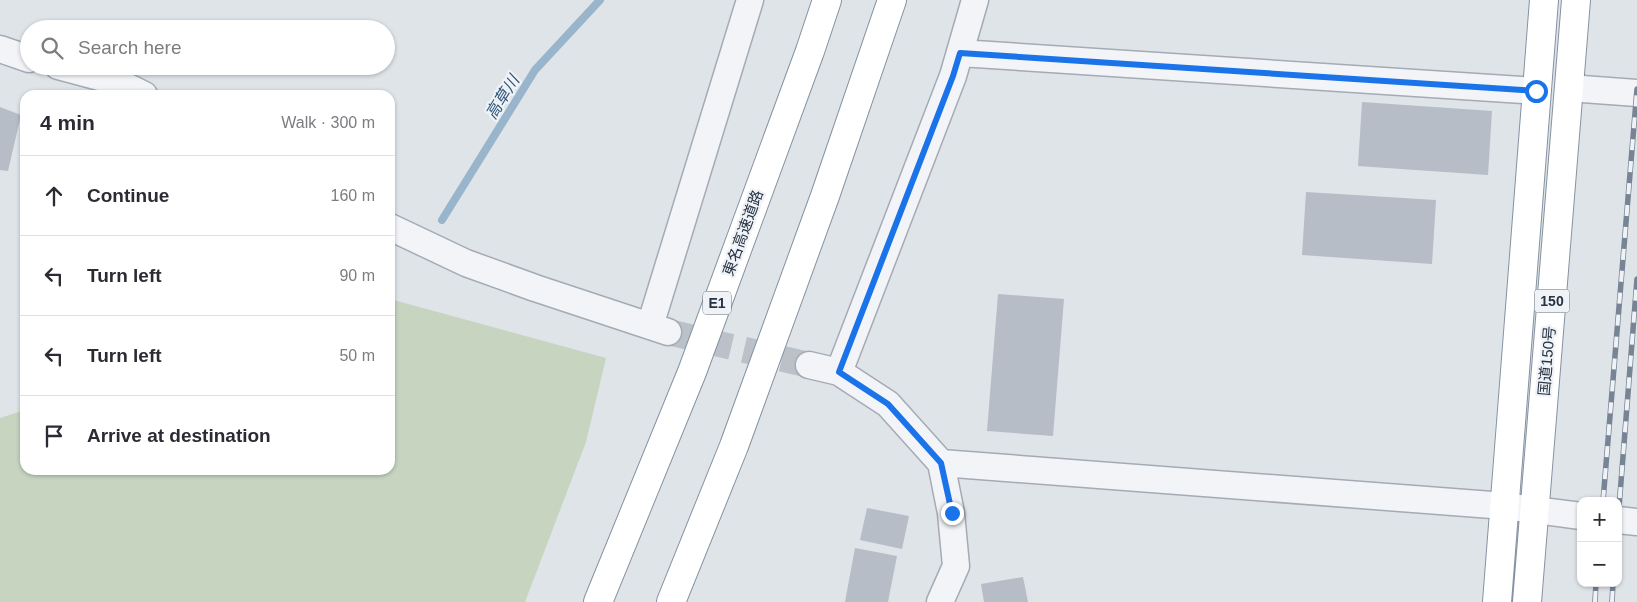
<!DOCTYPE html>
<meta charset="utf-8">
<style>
:root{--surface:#fff;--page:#f7f7f7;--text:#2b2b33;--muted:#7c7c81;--line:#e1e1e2}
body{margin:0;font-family:Arial,"Noto Sans JP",sans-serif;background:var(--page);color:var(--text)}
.controls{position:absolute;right:15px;bottom:15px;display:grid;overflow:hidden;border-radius:10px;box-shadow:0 1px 4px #0004}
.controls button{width:45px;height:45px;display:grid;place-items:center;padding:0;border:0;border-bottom:1px solid var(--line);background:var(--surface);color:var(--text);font:25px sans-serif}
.stop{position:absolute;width:15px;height:15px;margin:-11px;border:4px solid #1a73e8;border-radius:50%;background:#fff}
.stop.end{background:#1a73e8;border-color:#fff;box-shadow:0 1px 5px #0008}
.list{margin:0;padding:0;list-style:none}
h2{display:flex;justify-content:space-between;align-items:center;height:65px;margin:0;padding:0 20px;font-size:21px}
h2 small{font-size:16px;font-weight:400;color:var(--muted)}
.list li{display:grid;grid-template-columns:32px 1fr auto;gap:15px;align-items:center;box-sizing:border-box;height:80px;padding:0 20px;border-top:1px solid var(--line)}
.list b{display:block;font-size:19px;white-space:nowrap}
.list em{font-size:16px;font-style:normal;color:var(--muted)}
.icon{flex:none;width:28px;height:28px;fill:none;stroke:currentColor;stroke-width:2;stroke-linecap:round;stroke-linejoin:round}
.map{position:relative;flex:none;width:1637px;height:602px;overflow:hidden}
.search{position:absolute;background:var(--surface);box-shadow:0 1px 4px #0004;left:20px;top:20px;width:375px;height:55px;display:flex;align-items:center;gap:12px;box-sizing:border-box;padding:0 18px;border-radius:28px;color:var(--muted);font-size:19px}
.panel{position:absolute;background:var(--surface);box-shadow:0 1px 4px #0004;left:20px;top:90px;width:375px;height:385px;border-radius:15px}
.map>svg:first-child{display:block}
.green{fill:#c6d4c0}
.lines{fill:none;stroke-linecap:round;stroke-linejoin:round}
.stream{stroke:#98b5cc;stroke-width:8}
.building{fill:#b6bdc7}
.street-tunnel{stroke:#bac1c8;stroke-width:26;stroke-dasharray:26 13;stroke-linecap:butt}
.street-casing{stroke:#a4abb4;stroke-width:29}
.highway-casing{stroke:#8592a1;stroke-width:30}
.street{stroke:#f2f4f7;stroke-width:26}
.highway{stroke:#fff;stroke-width:28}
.rail-casing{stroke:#778494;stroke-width:5.5}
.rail{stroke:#eff3f7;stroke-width:4;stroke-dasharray:11;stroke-linecap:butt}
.route{stroke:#1a73e8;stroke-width:6}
.labels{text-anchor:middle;stroke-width:4.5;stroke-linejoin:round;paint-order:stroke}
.shield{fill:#eff3f7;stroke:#636d78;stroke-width:1}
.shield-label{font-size:14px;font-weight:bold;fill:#273342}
.street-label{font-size:15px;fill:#273342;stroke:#eff3f7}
.water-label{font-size:16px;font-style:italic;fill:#2e5579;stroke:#eff3f7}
</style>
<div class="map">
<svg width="1637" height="602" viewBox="0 0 1637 602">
<rect width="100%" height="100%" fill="#dfe4e9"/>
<path class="green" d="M 390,299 L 606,358 L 586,442 L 525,602 L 0,602 L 0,418 L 25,410 L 25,470 L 390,470 Z"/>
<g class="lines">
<path class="stream" d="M 442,220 L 535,70 L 600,0"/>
</g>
<path class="building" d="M 1362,102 L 1492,111 L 1488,175 L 1358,166 Z
M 0,107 L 21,115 L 8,171 L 0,170 Z
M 1306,192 L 1436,200 L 1432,264 L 1302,255 Z
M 998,294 L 1064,299 L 1053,436 L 987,431 Z
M 867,508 L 909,516 L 902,549 L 860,540 Z
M 855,548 L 897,556 L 888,602 L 845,602 Z
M 1023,577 L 1028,602 L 984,602 L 981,584 Z"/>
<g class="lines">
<path class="street-tunnel" d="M 668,332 L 809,365"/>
<defs>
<path id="street" d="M 0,49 L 29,59
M 960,53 L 1536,91
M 58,66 L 118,82 L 144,95
M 1569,88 L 1637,93
M 390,227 L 466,263 L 535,288 L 668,332
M 650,326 L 750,0
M 809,365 L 839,372 L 888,404 L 941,463 L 951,513 L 956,566 L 940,602
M 839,372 L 953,76 L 975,0
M 941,463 L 1505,506 L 1581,516
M 1618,520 L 1637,522"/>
<path id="highway" d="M 598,602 L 692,372 L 810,51 L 827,0
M 671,602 L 734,446 L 825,196 L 892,0
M 1497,602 L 1544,0
M 1527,602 L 1576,0"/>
</defs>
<use href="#street" class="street-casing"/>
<use href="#highway" class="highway-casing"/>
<use href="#street" class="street"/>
<use href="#highway" class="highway"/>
<defs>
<path id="rail" d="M 1603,501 L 1637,89
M 1618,520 L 1637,279
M 1595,602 L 1596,583
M 1612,602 L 1613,583"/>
</defs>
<use href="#rail" class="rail-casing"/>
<use href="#rail" class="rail"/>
</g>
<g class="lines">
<path class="route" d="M 952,513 L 941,463 L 888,404 L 839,372 L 953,76 L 960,53 L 1536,91"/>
</g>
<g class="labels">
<g class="shield">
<rect x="1534.5" y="289.5" width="35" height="23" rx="4"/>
<rect x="703" y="291.5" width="28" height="23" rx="4"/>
</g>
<g class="shield-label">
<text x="1552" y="306">150</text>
<text x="717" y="308">E1</text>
</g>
<g class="street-label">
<text transform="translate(743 233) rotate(-70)" y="5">東名高速道路</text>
<text transform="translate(1547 361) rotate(-85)" y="5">国道150号</text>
</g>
<g class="water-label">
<text transform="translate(502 97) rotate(-58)" y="6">高草川</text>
</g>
</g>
</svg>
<div class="controls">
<button>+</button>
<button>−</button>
</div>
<div class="stop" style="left:1536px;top:91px"></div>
<div class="stop end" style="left:952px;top:513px"></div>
<div class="search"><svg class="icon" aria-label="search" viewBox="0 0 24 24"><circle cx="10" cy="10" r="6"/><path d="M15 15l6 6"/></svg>Search here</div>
<section class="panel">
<h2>4 min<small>Walk · 300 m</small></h2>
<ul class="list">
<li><svg class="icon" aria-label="ahead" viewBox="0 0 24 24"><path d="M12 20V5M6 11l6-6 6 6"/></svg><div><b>Continue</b></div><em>160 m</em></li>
<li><svg class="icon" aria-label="left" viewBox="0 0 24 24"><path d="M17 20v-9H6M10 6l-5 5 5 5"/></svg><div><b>Turn left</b></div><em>90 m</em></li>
<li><svg class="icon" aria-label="left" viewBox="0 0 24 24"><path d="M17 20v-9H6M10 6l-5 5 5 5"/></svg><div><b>Turn left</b></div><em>50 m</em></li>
<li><svg class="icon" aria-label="arrive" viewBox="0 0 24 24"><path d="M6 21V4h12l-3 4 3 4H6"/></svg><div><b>Arrive at destination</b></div></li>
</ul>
</section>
</div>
